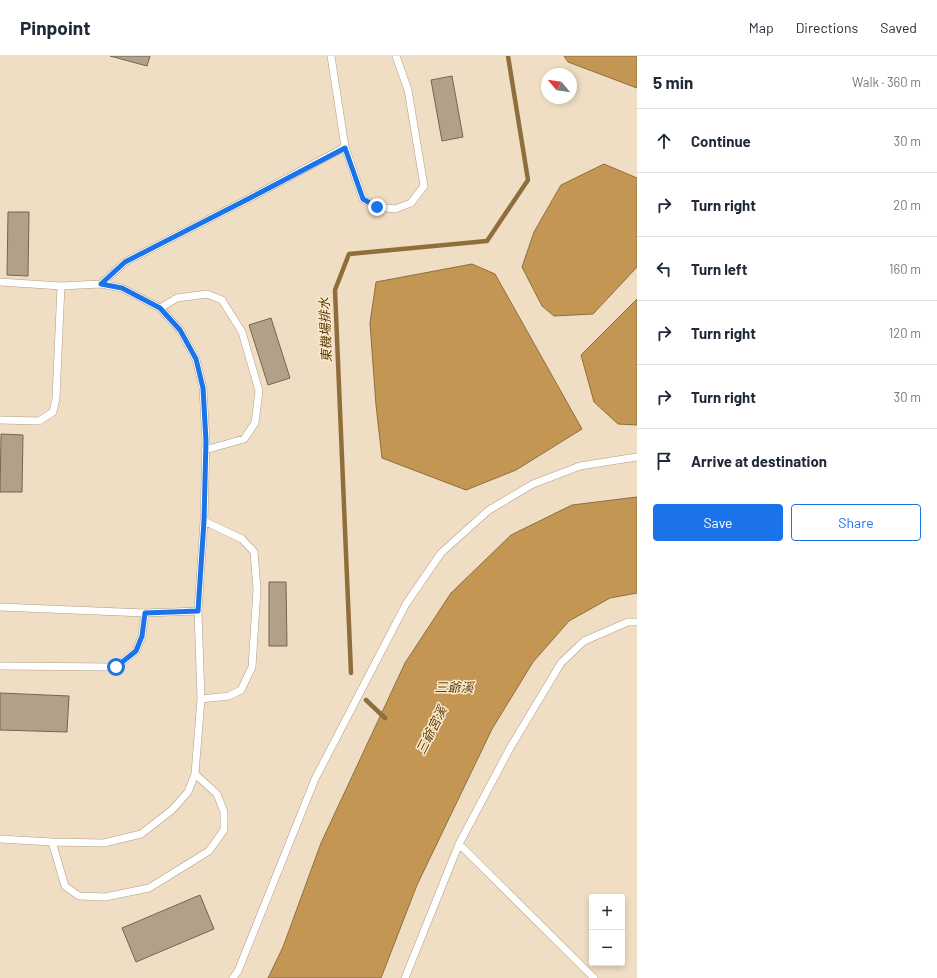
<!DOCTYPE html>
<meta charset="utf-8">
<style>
:root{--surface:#fff;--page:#f2f2f3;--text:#1f2937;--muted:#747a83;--line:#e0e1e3;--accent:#1a73e8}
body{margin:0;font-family:Barlow,"Noto Sans TC",sans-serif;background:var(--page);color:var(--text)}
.controls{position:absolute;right:12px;bottom:12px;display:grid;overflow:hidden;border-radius:4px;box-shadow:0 2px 6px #0003}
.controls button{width:36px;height:36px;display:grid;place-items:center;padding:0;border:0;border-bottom:1px solid var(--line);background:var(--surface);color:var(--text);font:20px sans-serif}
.compass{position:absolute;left:541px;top:12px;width:36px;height:36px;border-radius:50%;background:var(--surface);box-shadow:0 2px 6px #0003;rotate:299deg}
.stop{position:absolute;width:12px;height:12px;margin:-9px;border:3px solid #1a73e8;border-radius:50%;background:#fff}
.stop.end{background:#1a73e8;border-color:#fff;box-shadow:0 1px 4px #0008}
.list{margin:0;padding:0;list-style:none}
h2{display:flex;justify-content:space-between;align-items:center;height:52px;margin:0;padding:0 16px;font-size:17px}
h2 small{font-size:13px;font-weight:400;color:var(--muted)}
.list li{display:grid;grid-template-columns:26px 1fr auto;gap:12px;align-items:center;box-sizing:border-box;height:64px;padding:0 16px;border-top:1px solid var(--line)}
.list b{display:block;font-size:15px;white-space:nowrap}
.list em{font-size:13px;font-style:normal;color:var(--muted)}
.actions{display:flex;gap:8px;padding:12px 16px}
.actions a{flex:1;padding:9px 0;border:1px solid var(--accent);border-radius:4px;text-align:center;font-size:14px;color:var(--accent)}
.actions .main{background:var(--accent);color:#fff}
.icon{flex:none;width:22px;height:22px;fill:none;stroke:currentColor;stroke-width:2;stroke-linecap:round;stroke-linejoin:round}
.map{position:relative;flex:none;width:637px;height:922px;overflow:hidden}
header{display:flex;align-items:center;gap:24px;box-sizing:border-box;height:56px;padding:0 20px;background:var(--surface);border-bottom:1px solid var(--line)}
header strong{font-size:19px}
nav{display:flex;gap:22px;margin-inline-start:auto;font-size:14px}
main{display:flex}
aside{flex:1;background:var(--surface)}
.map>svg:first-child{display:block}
.water{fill:#c39753;stroke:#8f6e3c}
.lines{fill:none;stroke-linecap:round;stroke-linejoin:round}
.stream{stroke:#8f6e3c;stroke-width:4.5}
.building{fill:#b2a189;stroke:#75654f}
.service-casing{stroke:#af9e86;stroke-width:8}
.service{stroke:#fff;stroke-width:7}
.route{stroke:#1a73e8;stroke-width:5}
.labels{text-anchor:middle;stroke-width:3;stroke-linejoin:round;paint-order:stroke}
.water-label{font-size:13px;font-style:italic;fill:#5c3e04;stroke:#fdebd1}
</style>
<header>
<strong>Pinpoint</strong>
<nav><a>Map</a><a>Directions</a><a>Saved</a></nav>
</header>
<main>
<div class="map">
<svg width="637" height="922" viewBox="0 0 637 922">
<rect width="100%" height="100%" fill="#f0dec4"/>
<path class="water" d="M 564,0 L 637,0 L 637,32 L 568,6 Z
M 604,108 L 637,122 L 637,211 L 593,258 L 554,260 L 542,250 L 522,211 L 534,176 L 561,129 Z
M 472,208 L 495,218 L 582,373 L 516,414 L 466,434 L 382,402 L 376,349 L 370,267 L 376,226 Z
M 637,243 L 637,369 L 618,368 L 594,346 L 581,299 Z
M 637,441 L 637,537 L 610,542 L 569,565 L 533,606 L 492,673 L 417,829 L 381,922 L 268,922 L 283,891 L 321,787 L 405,607 L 451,537 L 511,479 L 572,449 Z"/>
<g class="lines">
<path class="stream" d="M 351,617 L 335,234 L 349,198 L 487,185 L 528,124 L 508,0
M 366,644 L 385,662"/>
</g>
<path class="building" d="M 110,0 L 150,0 L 147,10 Z
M 452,20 L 463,81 L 442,85 L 431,24 Z
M 8,156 L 29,156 L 28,220 L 7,219 Z
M 271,262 L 290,322 L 268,329 L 249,269 Z
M 1,378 L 23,379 L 22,436 L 0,436 Z
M 269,526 L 286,526 L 287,590 L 269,590 Z
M 0,637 L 69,640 L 67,676 L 0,674 Z
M 200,839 L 214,873 L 136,906 L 122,872 Z"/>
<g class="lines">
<defs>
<path id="service" d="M 345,91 L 363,143 L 377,151 L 395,153 L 411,147 L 424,130 L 408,34 L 396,0
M 0,226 L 61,230 L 101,228 L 122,232 L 160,252 L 180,274 L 196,303 L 203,332 L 206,385 L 204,465 L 198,555 L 201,643 L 195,718 L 188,736 L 172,754 L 141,778 L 104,787 L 52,786 L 0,783
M 101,228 L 125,206 L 250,142 L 345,91 L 331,0
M 160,252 L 177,242 L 207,238 L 222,244 L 242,276 L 259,335 L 255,367 L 244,383 L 205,394
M 0,364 L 39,365 L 53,356 L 56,342 L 61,230
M 0,551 L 145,557 L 198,555
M 0,610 L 116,611 L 136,595 L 142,580 L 145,557
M 201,643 L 229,640 L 241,634 L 252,611 L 257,533 L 254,496 L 242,483 L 204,465
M 52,786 L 65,830 L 79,840 L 105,841 L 149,832 L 209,795 L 224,774 L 224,756 L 217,738 L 195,718
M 459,788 L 594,922
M 233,922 L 238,915 L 315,723 L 406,548 L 441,497 L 489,454 L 533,428 L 580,410 L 637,401
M 405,922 L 459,788 L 510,692 L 561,607 L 584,585 L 628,566 L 637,566"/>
</defs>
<use href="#service" class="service-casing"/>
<use href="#service" class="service"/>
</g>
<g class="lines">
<path class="route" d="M 116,611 L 136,595 L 142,580 L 145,557 L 198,555 L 204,465 L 206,385 L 203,332 L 196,303 L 180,274 L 160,252 L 122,232 L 101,228 L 125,206 L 250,142 L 345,92 L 363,143 L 377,151"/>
</g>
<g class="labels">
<g class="water-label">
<text transform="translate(325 274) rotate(-92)" y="5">東機場排水</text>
<text x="454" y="636">三爺溪</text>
<text transform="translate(431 674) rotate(-63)" y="5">三爺宮溪</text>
</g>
</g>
</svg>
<div class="controls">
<button>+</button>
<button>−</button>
</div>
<svg class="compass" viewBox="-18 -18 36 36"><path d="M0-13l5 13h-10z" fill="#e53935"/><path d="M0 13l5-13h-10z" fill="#747a83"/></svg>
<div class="stop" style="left:116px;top:611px"></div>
<div class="stop end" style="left:377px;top:151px"></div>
</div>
<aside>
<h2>5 min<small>Walk · 360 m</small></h2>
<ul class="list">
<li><svg class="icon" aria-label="ahead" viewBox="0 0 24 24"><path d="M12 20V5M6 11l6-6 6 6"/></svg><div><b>Continue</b></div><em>30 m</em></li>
<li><svg class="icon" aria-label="right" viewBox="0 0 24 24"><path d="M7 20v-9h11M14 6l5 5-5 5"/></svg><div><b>Turn right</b></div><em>20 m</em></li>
<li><svg class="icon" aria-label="left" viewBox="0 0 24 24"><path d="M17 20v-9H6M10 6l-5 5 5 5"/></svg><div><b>Turn left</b></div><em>160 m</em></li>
<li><svg class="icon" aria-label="right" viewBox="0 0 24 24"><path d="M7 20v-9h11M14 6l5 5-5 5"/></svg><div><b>Turn right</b></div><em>120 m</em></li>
<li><svg class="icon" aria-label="right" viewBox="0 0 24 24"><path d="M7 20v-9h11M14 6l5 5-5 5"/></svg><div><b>Turn right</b></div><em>30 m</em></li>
<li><svg class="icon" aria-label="arrive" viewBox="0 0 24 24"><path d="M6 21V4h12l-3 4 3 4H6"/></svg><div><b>Arrive at destination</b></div></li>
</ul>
<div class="actions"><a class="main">Save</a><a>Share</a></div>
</aside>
</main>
